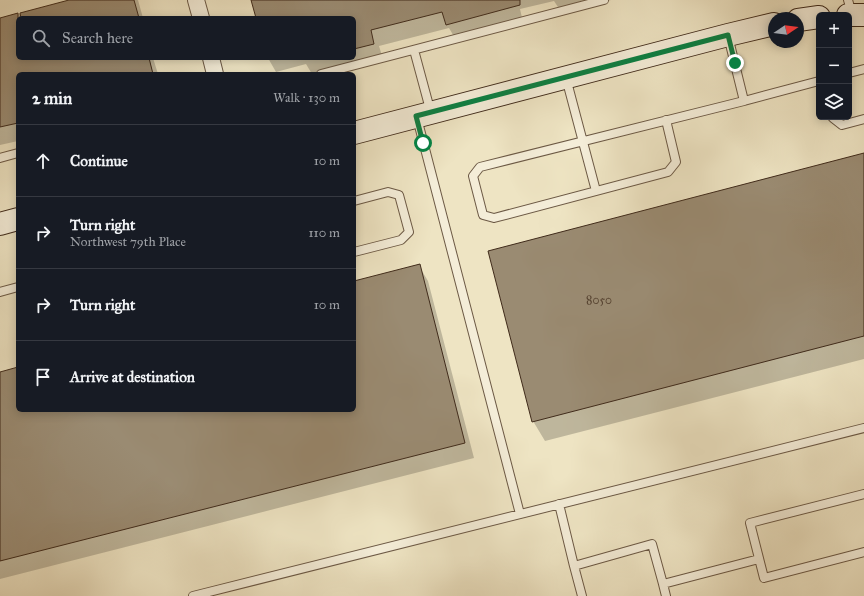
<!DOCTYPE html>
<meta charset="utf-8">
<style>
:root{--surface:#171b24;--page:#242831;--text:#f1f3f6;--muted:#9ea1a6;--line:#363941}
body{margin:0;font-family:"IM FELL Great Primer",serif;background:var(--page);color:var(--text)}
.controls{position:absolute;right:12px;top:12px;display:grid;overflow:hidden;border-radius:6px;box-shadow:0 2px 10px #0003}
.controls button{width:36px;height:36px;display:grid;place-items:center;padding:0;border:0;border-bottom:1px solid var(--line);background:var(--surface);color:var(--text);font:20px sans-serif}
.compass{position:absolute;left:768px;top:12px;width:36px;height:36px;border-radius:50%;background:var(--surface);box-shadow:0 2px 10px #0003;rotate:77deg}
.stop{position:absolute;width:12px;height:12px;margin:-9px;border:3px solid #0b8043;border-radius:50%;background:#fff}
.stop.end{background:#0b8043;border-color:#fff;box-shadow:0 1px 4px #0008}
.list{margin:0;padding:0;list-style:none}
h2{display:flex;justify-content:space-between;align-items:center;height:52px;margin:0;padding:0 16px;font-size:17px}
h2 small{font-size:13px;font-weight:400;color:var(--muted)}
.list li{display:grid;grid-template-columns:26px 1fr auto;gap:12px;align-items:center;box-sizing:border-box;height:72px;padding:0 16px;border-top:1px solid var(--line)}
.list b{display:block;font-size:15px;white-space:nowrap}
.list p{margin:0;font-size:13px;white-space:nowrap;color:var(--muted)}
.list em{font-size:13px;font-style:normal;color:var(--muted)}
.icon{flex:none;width:22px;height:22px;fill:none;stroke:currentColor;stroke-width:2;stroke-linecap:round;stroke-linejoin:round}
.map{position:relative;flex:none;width:864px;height:596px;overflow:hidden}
.search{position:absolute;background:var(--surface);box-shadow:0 2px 10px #0003;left:16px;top:16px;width:340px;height:44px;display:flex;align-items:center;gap:10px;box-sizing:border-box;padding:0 14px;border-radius:6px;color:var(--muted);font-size:15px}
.panel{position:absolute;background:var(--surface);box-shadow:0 2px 10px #0003;left:16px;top:72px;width:340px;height:340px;border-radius:6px}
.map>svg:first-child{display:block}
.shadow{fill:#0003}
.building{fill:#9a8b72;stroke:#402b1b}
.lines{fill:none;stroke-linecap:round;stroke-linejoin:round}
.service-casing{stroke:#6c5945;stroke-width:10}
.minor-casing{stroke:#6c5945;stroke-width:18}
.secondary-casing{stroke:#402b1b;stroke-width:24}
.service{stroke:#f4edd8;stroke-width:8}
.minor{stroke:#f4edd8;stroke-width:16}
.secondary{stroke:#f4edd8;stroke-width:22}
.route{stroke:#0b8043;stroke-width:5}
.labels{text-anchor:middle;stroke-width:4;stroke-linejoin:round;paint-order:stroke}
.number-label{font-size:12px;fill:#564331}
</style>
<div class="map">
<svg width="864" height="596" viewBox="0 0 864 596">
<rect width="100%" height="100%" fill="#eee4c3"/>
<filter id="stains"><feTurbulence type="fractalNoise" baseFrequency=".005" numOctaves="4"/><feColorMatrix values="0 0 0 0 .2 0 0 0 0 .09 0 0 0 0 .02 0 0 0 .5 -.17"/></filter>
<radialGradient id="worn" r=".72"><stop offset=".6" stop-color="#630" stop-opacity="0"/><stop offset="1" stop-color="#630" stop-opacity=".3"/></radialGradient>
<path class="shadow" d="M 73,0 L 138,0 L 143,18 L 18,18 L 18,58 L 153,58 L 158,74 L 18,74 L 18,141 L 0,145 L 0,19 Z
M 252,0 L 611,0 L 562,13 L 554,1 L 520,9 L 523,22 L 456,40 L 449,28 L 379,46 L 383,59 L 326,74 L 312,74 L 306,64 L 276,72 L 268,58 L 354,58 L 354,18 L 257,18 Z
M 864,154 L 864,359 L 545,441 L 533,421 Z
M 419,266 L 428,281 L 474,458 L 0,579 L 0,373 L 18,368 L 18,410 L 354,410 L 354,282 Z"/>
<path class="building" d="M 69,0 L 134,0 L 139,18 L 21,18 L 20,13 Z
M 251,0 L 520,0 L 520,5 L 446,25 L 442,12 L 371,30 L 374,44 L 354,49 L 354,18 L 256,18 Z
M 18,13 L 18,58 L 149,58 L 153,74 L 18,74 L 18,123 L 0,127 L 0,18 Z
M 864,153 L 864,336 L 532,422 L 488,251 Z
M 420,264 L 465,443 L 0,561 L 0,372 L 18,367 L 18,410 L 354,410 L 354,281 Z"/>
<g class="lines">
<defs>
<path id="service" d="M 848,0 L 852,14
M 728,36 L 744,101 L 819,81
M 414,50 L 431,113
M 849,73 L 864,69
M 321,74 L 604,0
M 566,78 L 596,191
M 832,117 L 833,118 L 842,125 L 864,119
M 417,118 L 520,514
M 666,120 L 676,162 L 668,172 L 494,218 L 483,215 L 473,176 L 480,167 L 744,101
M 0,158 L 18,153
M 354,201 L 388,192 L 399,195 L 409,232 L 401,240 L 354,252
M 0,292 L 18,287
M 864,494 L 750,523 L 764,578 L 864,552
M 559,504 L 574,566
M 663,584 L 759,559
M 193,596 L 864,428
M 582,596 L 574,566 L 652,544 L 663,584 L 666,596"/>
<path id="minor" d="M 196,0 L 201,18
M 211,58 L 215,74"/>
<path id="secondary" d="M 848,15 L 864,15
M 798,20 L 819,17
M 354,133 L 728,35 L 774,24
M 0,224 L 18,219"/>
</defs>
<use href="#service" class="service-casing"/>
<use href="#minor" class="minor-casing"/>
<use href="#secondary" class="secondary-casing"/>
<use href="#service" class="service"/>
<use href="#minor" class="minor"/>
<use href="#secondary" class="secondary"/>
</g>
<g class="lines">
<path class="route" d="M 423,143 L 416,116 L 728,35 L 735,63"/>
</g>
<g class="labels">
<g class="number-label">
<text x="599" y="304">8050</text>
</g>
</g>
<rect width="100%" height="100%" filter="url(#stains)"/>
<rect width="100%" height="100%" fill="url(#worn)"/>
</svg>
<div class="controls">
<button>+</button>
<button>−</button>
<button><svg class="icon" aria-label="layers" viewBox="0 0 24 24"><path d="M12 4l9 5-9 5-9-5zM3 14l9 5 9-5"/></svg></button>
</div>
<svg class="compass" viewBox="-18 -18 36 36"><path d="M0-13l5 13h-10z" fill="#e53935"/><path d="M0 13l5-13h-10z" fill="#9ea1a6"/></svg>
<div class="stop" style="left:423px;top:143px"></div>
<div class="stop end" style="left:735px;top:63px"></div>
<div class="search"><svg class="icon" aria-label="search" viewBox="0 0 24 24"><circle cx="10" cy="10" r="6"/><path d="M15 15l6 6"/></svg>Search here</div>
<section class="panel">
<h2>2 min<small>Walk · 130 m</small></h2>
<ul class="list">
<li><svg class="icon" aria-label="ahead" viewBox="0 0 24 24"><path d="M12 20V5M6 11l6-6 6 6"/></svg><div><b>Continue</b></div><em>10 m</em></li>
<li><svg class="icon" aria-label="right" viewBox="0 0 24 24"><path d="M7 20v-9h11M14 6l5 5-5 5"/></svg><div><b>Turn right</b><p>Northwest 79th Place</p></div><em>110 m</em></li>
<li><svg class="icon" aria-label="right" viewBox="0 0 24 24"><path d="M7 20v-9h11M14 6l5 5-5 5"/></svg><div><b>Turn right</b></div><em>10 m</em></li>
<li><svg class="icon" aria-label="arrive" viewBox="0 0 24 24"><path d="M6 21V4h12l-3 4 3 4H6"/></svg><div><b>Arrive at destination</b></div></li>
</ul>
</section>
</div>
